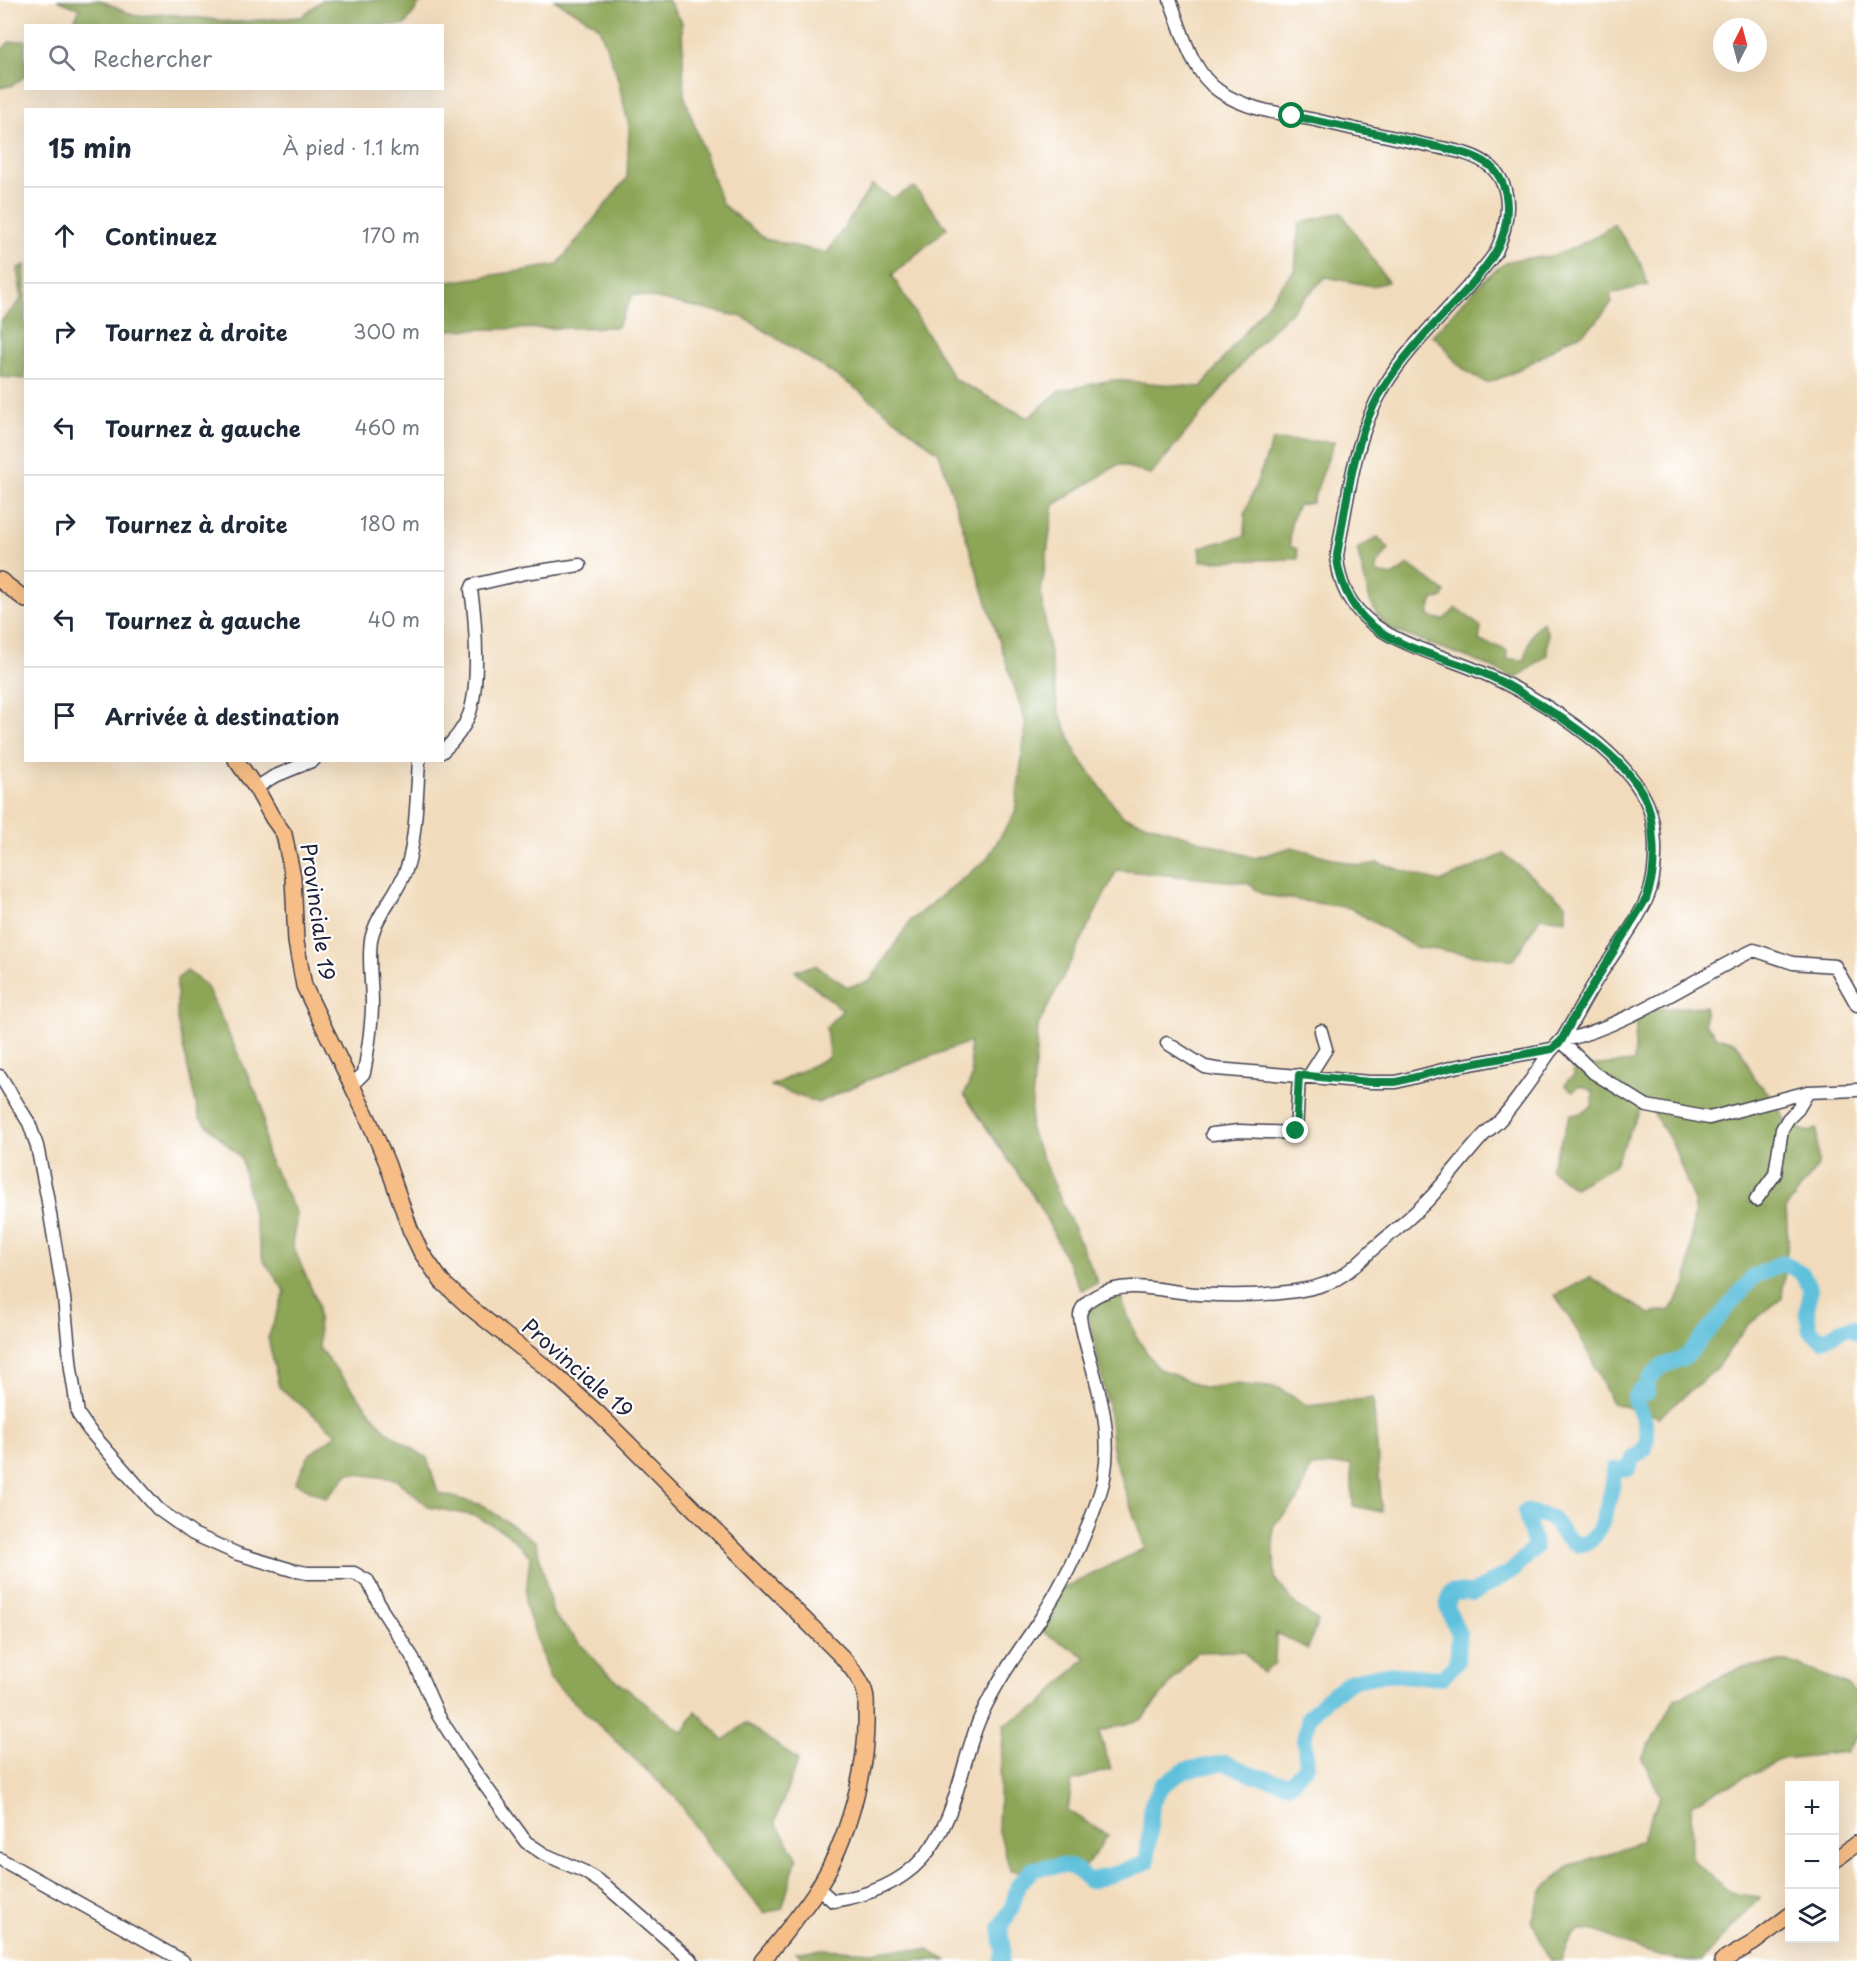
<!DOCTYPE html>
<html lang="fr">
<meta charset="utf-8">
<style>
:root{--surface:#fff;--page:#f2f2f3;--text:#1f2937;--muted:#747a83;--line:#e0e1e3}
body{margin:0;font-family:"Playpen Sans",sans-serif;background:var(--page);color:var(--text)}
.controls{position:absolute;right:18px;bottom:18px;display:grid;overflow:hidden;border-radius:0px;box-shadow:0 6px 24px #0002}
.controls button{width:54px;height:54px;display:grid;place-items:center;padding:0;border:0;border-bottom:2px solid var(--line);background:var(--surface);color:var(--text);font:30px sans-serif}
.compass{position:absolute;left:1713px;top:18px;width:54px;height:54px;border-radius:50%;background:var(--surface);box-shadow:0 6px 24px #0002;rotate:6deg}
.stop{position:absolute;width:18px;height:18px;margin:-14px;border:4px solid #0b8043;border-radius:50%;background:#fff}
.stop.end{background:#0b8043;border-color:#fff;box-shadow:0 2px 6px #0008}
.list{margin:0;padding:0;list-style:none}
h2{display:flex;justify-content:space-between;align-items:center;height:78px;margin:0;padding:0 24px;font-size:26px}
h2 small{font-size:20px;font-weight:400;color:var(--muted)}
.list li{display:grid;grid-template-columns:39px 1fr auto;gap:18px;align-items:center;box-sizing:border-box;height:96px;padding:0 24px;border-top:2px solid var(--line)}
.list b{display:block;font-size:22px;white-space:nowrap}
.list em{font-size:20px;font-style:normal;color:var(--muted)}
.icon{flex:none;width:33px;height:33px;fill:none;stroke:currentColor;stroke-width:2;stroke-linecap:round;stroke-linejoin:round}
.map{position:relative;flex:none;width:1857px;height:1961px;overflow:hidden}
.search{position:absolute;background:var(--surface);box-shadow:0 6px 24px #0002;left:24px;top:24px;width:420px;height:66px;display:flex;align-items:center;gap:15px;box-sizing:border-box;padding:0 21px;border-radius:0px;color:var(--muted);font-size:22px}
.panel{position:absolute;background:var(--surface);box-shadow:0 6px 24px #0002;left:24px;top:108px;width:420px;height:654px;border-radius:0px}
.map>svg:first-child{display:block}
.forest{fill:#8ca556;stroke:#576448;stroke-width:1.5}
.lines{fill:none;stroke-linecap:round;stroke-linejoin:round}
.river{stroke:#5ec0dc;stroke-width:16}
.minor-casing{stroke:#413e4e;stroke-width:15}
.major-casing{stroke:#413e4e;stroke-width:18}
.minor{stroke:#fff;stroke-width:12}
.major{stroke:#f6be86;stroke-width:15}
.route{stroke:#0b8043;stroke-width:8}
.labels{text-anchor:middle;stroke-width:4.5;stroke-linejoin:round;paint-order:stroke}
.street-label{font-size:21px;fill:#22223b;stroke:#fff}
</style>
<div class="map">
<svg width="1857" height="1961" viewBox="0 0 1857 1961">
<rect width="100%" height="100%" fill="#fff"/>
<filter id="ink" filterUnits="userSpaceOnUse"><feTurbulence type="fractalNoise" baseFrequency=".0167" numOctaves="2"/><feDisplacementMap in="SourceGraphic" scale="12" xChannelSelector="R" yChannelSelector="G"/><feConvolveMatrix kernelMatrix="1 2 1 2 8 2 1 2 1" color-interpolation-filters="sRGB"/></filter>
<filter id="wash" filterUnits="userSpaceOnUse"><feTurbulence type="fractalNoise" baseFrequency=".008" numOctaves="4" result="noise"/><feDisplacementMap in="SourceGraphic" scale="24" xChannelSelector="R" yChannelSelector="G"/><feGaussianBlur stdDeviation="1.35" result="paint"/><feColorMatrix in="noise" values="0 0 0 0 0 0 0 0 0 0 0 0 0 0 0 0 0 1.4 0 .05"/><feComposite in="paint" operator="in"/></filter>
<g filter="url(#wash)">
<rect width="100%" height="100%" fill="#f1dbbc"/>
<path class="forest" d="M 57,0 L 100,0 L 135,16 L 168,14 L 234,22 L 301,17 L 322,0 L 432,0 L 420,3 L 405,25 L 324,26 L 321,23 L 313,26 L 71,26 L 80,9 Z
M 554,0 L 668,0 L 682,22 L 684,95 L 722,204 L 765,239 L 827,253 L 872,185 L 893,198 L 914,187 L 947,228 L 892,275 L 954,379 L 1028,418 L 1059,391 L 1112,380 L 1201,387 L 1295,269 L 1299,223 L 1341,212 L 1388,282 L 1372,286 L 1326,277 L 1262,340 L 1151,475 L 1119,464 L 1054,505 L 1041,593 L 1058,709 L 1077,755 L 1122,816 L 1255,858 L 1292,847 L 1360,866 L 1378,863 L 1440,882 L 1504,854 L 1566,904 L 1566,920 L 1540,917 L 1514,960 L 1415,947 L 1350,908 L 1264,895 L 1247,883 L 1117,870 L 1038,1026 L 1030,1130 L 1098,1283 L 1081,1290 L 1040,1206 L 964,1095 L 972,1077 L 969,1042 L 868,1080 L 818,1103 L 771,1086 L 829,1057 L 826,1027 L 843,1010 L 795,971 L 815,965 L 848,987 L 870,981 L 911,920 L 986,860 L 1015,813 L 1026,724 L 939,453 L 851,385 L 743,317 L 633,294 L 617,327 L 443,330 L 443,283 L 557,265 L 627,178 L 629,126 L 616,72 L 599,28 L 596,24 Z
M 25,40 L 25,76 L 13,85 L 0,88 L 0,52 L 9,42 Z
M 1614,224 L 1641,264 L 1648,285 L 1610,294 L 1612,302 L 1597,321 L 1582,334 L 1566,340 L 1543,356 L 1508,375 L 1487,383 C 1474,377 1464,371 1455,361 C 1446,351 1444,342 1432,336 C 1450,317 1486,272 1508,262 C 1519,257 1532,259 1544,257 C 1568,254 1594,238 1614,224 Z
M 25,265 L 25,379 L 0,377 L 0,322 L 21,300 L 18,268 Z
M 1273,440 L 1334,442 L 1312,503 L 1298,505 L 1291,522 L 1290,546 L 1297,549 L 1298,559 L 1201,561 L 1200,547 L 1245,536 L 1245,513 Z
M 1378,537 L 1389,549 L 1376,566 L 1377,573 L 1392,576 L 1409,565 L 1445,592 L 1443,598 L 1433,599 L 1428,616 L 1443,620 L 1457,608 L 1481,627 L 1479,641 C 1489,645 1498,645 1507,651 L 1507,659 L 1525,660 C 1528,643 1529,633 1543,622 L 1548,634 L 1547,655 L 1516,679 L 1477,661 L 1389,629 L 1377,614 L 1370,601 L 1357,549 Z
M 187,971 L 206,985 L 262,1106 L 266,1153 L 297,1215 L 292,1244 L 318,1304 L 319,1348 L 386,1431 L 427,1458 L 438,1493 L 482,1505 L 536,1542 L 553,1614 L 607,1673 L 683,1733 L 696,1711 L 724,1740 L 746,1723 L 798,1760 L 775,1822 L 797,1857 L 782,1909 L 764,1913 L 706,1843 L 678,1800 L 550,1679 L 525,1604 L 530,1556 L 507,1533 L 475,1516 L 429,1507 L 395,1479 L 349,1473 L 326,1498 L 295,1483 L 310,1454 L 337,1434 L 279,1387 L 268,1338 L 285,1291 L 263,1260 L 241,1158 L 199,1117 L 177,1020 L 177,979 Z
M 1705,1006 L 1705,1023 L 1717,1037 L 1734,1042 L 1740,1048 L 1756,1081 L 1772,1096 L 1785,1120 L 1800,1129 L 1809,1132 L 1817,1129 L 1818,1166 L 1786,1208 L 1788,1240 L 1782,1298 L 1747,1326 L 1714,1371 L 1659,1417 L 1612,1403 L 1578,1332 L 1555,1295 L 1590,1277 L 1650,1314 L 1670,1310 L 1687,1284 L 1695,1205 L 1673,1144 L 1645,1100 L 1614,1166 L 1574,1188 L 1550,1169 L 1571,1114 L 1579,1114 L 1592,1107 L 1593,1091 L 1580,1086 L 1573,1091 L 1565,1085 L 1568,1080 L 1574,1076 L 1573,1069 L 1566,1055 L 1588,1066 L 1634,1062 L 1637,1010 Z
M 1120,1295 L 1136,1336 L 1157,1368 L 1205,1388 L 1235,1384 L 1279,1388 L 1308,1406 L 1373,1398 L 1382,1512 L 1353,1506 L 1351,1464 L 1311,1467 L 1298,1500 L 1273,1526 L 1275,1579 L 1295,1604 L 1318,1621 L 1308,1649 L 1276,1633 L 1275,1663 L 1263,1673 L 1243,1651 L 1196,1652 L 1142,1719 L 1099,1732 L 1111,1769 L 1072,1781 L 1068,1811 L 1108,1835 L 1086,1866 L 1050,1874 L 1010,1870 L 998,1828 L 1000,1773 L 1004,1724 L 1039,1706 L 1086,1657 L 1041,1631 L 1052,1600 L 1060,1590 L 1145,1548 L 1114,1458 L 1108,1406 L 1087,1311 L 1099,1299 Z
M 1788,1661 L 1848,1685 L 1857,1697 L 1857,1738 L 1846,1752 L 1782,1759 L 1691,1804 L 1692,1859 L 1730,1893 L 1760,1897 L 1702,1961 C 1676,1961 1649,1953 1624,1944 C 1611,1939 1596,1927 1580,1930 C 1570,1933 1564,1952 1561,1961 L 1550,1961 L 1532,1921 L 1542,1891 L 1570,1865 L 1604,1856 L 1641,1841 L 1660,1795 L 1642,1758 L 1675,1699 L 1740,1668 Z
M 823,1949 L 873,1952 L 891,1949 L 928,1950 L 946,1960 L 806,1961 L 796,1952 Z"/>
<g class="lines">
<path class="river" d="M 1001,1961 L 1003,1950 L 1000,1928 L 1012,1907 L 1018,1885 L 1033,1869 C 1058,1866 1070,1859 1089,1881 L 1131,1869 L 1147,1862 L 1152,1804 L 1161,1786 L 1185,1770 L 1225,1763 L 1257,1776 L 1290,1784 L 1307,1765 L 1304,1740 L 1309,1717 L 1327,1698 L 1351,1681 L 1386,1674 L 1442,1678 L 1457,1662 L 1459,1634 L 1447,1607 L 1451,1592 L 1473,1593 L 1512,1571 L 1535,1547 L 1525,1511 L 1552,1518 L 1566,1537 L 1577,1545 C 1581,1544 1587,1543 1591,1540 C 1603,1531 1614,1485 1614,1470 L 1628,1469 L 1632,1458 C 1635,1456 1641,1454 1643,1450 C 1653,1437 1641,1412 1634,1399 L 1639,1391 L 1647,1393 L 1648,1381 L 1660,1367 L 1686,1357 L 1754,1276 L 1783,1263 L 1802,1273 L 1810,1289 L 1807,1312 L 1810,1331 L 1823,1340 L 1839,1331 L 1852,1327 L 1857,1333"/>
</g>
</g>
<g filter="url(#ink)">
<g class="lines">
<defs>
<path id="minor" d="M 442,752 C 453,742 464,728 469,715 C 480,686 476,621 471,590 L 473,585 L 525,573 L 580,565
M 256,788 L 273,777 L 314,760
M 1857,1005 L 1835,966 L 1793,963 L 1754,950 C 1691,980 1630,1025 1561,1041 L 1594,1073 L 1647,1106 L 1709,1118 L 1808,1092 L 1857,1090
M 1167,1043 L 1205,1067 L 1216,1069 L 1370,1082 L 1396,1082 L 1454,1067 L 1552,1049
M 0,1076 L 29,1123 L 37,1146 L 47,1196 L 64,1298 L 71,1369 L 78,1414 L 89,1430 L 158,1509 L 193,1534 L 238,1554 L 292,1570 L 307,1573 L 354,1573 L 368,1581 L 382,1610 L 413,1658 L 438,1715 L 468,1762 L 526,1842 L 544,1854 L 585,1872 L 606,1886 L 692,1961
M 1309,1076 L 1326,1049 L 1321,1031
M 350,1082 L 357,1080 L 364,1073 C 368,1050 372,1027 372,1004 C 372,982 368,962 371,940 C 376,914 397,895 406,870 C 416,843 417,791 419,760
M 1212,1134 L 1239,1131 L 1296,1133 L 1299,1075
M 1756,1200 L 1775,1174 L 1782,1129 L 1788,1119 L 1798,1109 L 1808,1092
M 0,1859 L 183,1961
M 818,1888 L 833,1901 C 866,1896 898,1885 921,1860 C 954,1825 959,1775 975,1731 C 989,1691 1017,1654 1041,1618 C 1060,1588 1077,1555 1090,1521 C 1095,1507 1101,1493 1104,1478 C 1114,1421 1094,1381 1082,1328 C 1081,1323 1080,1319 1080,1315 C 1081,1306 1089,1300 1096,1296 C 1127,1278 1164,1292 1198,1294 C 1228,1296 1258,1296 1288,1292 C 1305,1290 1323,1287 1338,1278 C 1351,1271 1362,1259 1373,1249 C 1393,1232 1413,1216 1431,1197 C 1448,1178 1464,1157 1481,1138 C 1487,1131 1494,1126 1500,1120 C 1519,1099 1534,1075 1550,1052 C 1554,1047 1559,1043 1563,1038 C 1575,1018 1586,996 1599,976 C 1615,951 1643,915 1651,887 C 1657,863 1657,826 1647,803 C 1622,747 1531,693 1476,670 C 1418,646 1340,633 1337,555 C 1348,498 1354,437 1384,387 C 1414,337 1462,300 1496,252 C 1508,225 1515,189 1491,167 C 1475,153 1451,150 1431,146 C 1392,137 1353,129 1315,120 C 1283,114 1246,110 1219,91 C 1191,72 1182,30 1170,0"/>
<path id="major" d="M 0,580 L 26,600
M 236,760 L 256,788 L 272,817 L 284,834 L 293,877 L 296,942 L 304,986 L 370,1123 L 387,1163 L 410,1229 L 421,1252 L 442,1282 L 467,1305 L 553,1373 L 599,1414 L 843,1658 C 852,1669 862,1680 865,1693 C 867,1699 866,1706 866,1712 C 868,1768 848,1840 818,1888 C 802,1913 781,1938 762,1961
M 1834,1861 L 1857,1843
M 1722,1961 L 1753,1943 L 1790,1915"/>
</defs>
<use href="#minor" class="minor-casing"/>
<use href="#major" class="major-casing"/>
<use href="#minor" class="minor"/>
<use href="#major" class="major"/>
</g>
</g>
<g class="lines" filter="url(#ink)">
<path class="route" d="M 1292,116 C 1336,125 1381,134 1425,144 C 1445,149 1472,152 1489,165 C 1514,186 1510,227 1495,253 C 1476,283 1448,309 1424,335 C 1405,357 1386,380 1374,405 C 1352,449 1346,507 1337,555 C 1338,579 1350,606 1369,623 C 1398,648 1439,656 1473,669 C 1502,680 1528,697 1554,713 C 1586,734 1638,770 1649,809 C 1652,819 1652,830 1653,840 C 1655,860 1653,880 1646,899 L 1577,1011 L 1561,1041 L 1552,1049 L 1454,1067 L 1396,1082 L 1370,1082 L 1299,1075 L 1296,1131"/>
</g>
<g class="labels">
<g class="street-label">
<text transform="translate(317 912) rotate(82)" y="7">Provinciale 19</text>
<text transform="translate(577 1369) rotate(41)" y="7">Provinciale 19</text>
</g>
</g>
</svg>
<div class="controls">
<button>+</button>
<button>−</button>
<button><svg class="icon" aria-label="layers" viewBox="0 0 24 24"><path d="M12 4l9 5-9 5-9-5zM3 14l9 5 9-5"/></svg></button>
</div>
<svg class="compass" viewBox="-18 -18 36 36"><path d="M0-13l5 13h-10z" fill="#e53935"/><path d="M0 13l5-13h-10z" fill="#747a83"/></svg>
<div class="stop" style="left:1292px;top:116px"></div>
<div class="stop end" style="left:1296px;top:1131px"></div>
<div class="search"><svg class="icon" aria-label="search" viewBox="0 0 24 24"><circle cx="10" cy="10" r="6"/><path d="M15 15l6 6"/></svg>Rechercher</div>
<section class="panel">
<h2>15 min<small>À pied · 1.1 km</small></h2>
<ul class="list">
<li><svg class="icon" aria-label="ahead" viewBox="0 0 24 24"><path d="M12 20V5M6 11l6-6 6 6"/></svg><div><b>Continuez</b></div><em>170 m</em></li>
<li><svg class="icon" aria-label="right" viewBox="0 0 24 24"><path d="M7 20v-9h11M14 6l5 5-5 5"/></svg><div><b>Tournez à droite</b></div><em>300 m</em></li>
<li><svg class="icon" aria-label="left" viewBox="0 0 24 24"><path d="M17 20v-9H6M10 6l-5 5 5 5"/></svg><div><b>Tournez à gauche</b></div><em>460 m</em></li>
<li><svg class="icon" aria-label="right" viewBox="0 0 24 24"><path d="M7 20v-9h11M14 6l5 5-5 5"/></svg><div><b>Tournez à droite</b></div><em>180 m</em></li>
<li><svg class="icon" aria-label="left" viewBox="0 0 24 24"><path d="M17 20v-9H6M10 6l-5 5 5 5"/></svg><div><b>Tournez à gauche</b></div><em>40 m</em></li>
<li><svg class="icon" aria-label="arrive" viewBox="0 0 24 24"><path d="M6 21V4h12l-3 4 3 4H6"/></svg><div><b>Arrivée à destination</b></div></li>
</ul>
</section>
</div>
